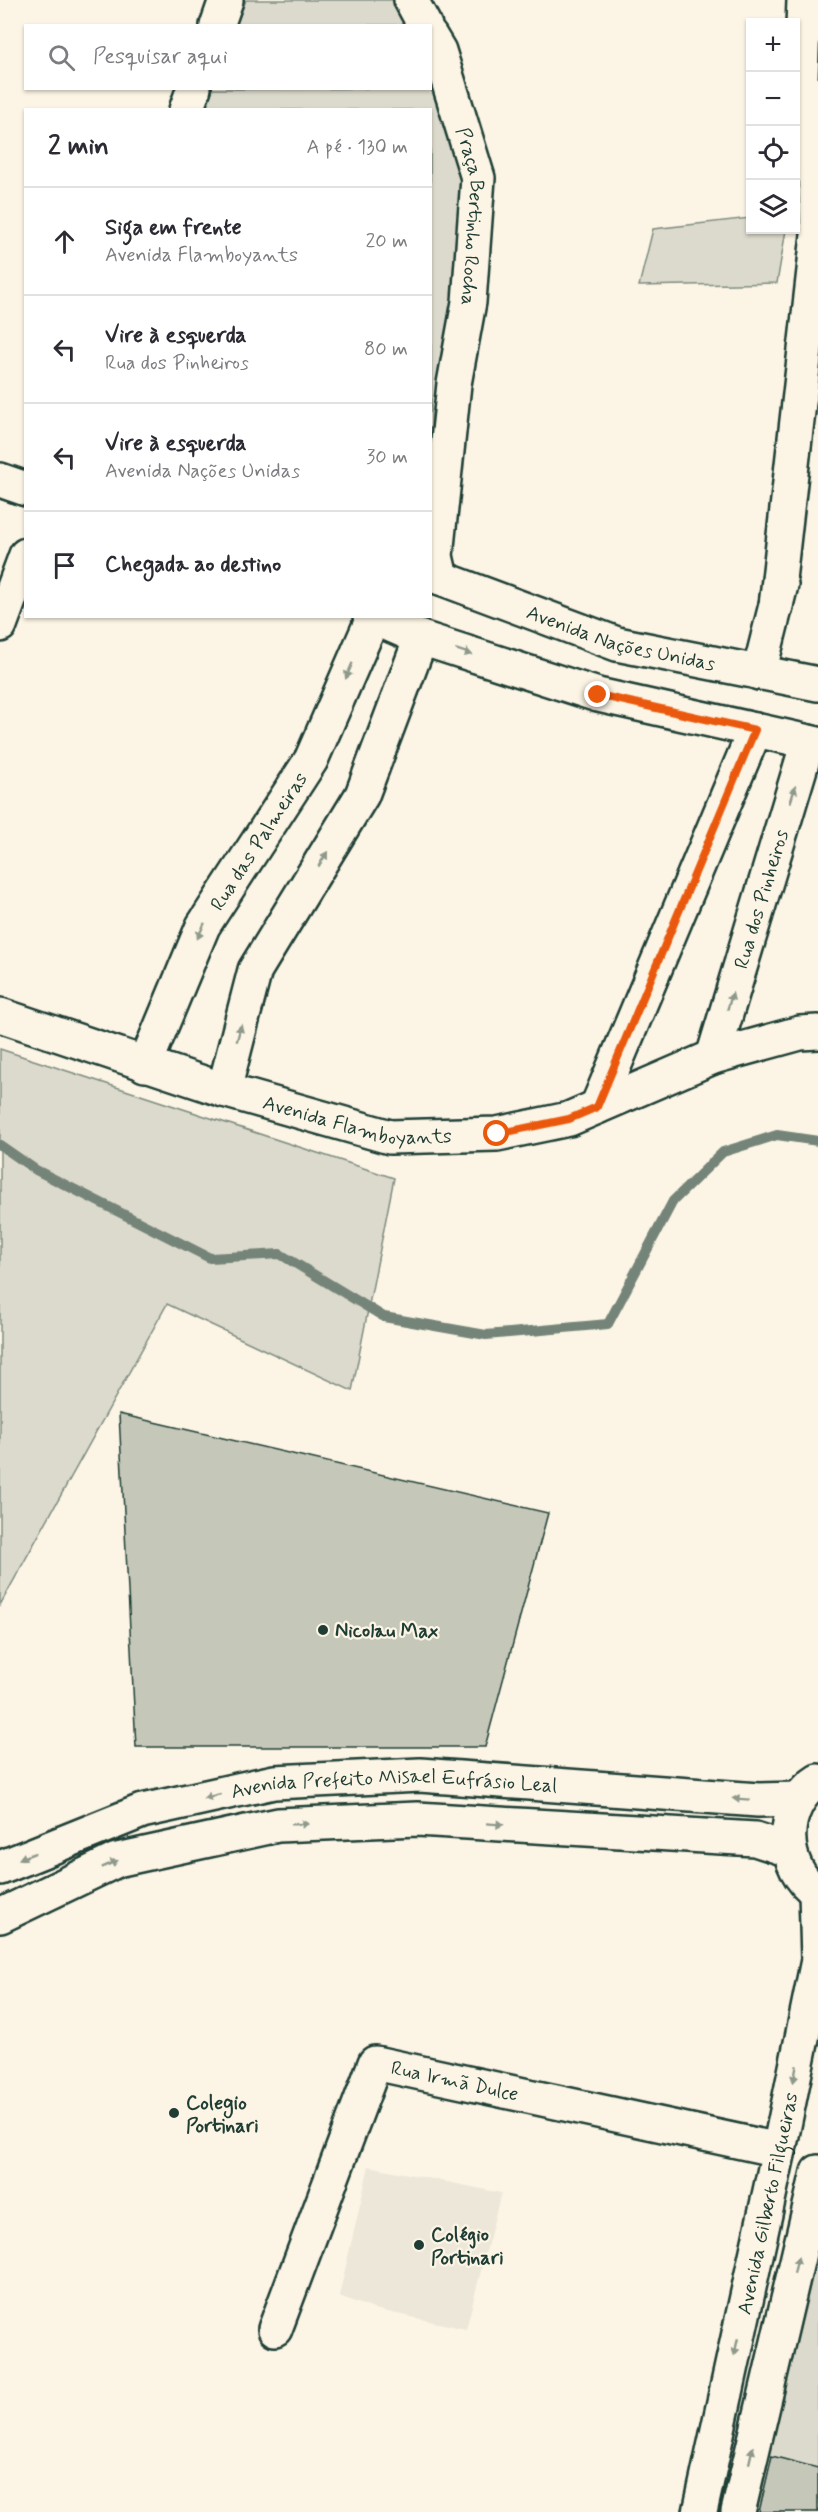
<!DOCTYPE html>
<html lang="pt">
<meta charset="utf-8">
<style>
:root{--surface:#fff;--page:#f7f7f7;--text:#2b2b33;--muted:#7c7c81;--line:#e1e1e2}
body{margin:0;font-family:Mynerve,sans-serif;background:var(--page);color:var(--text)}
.controls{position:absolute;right:18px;top:18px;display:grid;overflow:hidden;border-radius:0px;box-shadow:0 2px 4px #0004}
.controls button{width:54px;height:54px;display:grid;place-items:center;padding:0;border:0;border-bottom:2px solid var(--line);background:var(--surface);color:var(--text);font:30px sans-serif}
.stop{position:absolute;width:18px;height:18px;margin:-14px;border:4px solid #ea580c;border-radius:50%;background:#fff}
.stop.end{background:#ea580c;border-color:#fff;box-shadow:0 2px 6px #0008}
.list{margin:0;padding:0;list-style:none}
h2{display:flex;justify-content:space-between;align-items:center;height:78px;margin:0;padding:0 24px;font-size:26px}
h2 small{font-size:20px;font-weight:400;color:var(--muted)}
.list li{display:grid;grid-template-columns:39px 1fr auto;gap:18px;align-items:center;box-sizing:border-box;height:108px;padding:0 24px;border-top:2px solid var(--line)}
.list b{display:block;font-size:22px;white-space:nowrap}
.list p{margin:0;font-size:20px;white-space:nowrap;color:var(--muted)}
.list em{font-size:20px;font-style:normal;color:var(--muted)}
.icon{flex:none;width:33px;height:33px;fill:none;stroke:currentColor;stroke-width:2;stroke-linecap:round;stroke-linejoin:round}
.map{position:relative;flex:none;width:818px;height:2512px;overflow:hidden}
.search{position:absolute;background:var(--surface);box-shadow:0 2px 4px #0004;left:24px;top:24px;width:408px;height:66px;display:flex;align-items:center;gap:15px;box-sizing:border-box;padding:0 21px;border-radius:0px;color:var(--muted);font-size:22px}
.panel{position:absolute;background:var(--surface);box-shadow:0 2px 4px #0004;left:24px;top:108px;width:408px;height:510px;border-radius:0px}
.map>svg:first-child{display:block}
.built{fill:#ece7d8}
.green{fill:#dcdacc;stroke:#7e8c80;stroke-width:1.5}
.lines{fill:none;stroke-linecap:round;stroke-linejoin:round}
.stream{stroke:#758479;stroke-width:10}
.building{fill:#c5c7b9;stroke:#1f3d34;stroke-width:1.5}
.street-casing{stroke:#1f3d34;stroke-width:38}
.secondary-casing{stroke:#1f3d34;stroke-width:38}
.street{stroke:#fcf5e5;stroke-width:33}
.secondary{stroke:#fcf5e5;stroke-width:33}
.oneway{fill:#8e998c}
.route{stroke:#ea580c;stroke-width:8}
.poi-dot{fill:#1f3d34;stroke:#fcf5e5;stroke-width:2}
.labels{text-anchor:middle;stroke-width:4.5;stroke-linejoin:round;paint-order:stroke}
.street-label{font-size:20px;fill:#1f3d34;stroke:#fcf5e5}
.poi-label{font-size:20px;font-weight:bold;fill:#1f3d34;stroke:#fcf5e5;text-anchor:start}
</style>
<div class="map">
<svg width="818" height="2512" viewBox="0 0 818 2512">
<rect width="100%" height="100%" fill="#fcf5e5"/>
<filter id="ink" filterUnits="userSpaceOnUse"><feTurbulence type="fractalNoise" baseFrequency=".0167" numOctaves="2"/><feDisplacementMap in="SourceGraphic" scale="12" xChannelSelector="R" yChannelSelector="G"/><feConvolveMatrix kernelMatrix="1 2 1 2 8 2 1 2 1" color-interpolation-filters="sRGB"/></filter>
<g filter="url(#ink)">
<path class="built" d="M 369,2166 L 501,2193 L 466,2329 L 374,2309 L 339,2296 Z"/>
<path class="green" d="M 246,0 L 394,0 L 408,25 L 236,26 Z
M 431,66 L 451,103 L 463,185 L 461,308 L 431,462 L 430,110 L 205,110 L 213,89 L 430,88 Z
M 750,218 L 750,230 L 786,230 L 777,283 L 639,286 L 653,229 Z
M 0,1049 L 394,1178 L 352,1391 L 167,1304 L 0,1605 Z
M 818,2217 L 818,2512 L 752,2512 Z"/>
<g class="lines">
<path class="stream" d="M 0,1145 L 36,1170 L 210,1258 L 280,1254 L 384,1317 L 486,1335 L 608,1324 L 673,1201 L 723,1152 L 777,1135 L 818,1141"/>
</g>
<path class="building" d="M 119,1414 L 548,1513 L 485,1747 L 136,1747 Z
M 772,2456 L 818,2468 L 818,2512 L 759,2512 Z"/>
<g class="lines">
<defs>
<g id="street">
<path d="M 411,0 L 425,26"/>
<path d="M 217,26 L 226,0"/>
<path id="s1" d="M 430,36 L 439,51 L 478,178 L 469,302 L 454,384 L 436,556 L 441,578"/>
<path d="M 186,110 L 194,88"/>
<path d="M 0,480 L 26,489"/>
<path id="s2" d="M 430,574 L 617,644 L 818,684"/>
<path d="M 776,606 L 818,235 L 815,173 L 801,78 L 804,0"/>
<path d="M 370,616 L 421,638 L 598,695 L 818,744"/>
<path d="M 0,625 L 26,555"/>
<path d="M 759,673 L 781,585"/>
<path id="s3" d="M 0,1015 L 224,1090 L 390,1137 L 497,1134 L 569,1119 L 713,1057 L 800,1033 L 818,1032"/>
<path id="s4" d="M 713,1057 L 808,742"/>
<path id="s5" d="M 145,1065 L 203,926 L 311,760 L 373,618"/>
<path d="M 224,1090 L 255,970 L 362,795 L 421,638"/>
<path d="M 597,1107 L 755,730"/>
<path id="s6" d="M 275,2329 L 375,2063 L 779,2150"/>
</g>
<g id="secondary">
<path d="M 818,1781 C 778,1806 780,1868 818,1893"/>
<path id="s7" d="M 0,1868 L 142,1811 L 274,1782 L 420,1775 L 758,1800 L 799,1799"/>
<path d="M 0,1916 L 117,1860 L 278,1825 L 417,1819 L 755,1839 L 789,1850"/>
<path id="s8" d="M 700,2512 L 779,2150 L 818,1960 L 816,1892"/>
<path d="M 738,2512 L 818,2172"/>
</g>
</defs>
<use href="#street" class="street-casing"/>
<use href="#secondary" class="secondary-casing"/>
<use href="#street" class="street"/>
<use href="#secondary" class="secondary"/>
</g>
<defs><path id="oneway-solid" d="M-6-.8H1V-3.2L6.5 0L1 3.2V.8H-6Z" transform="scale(1.5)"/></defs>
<g class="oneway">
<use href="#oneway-solid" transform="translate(464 652) rotate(18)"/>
<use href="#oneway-solid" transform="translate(349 671) rotate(113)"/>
<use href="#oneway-solid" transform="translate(793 794) rotate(-73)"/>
<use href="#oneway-solid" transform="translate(323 859) rotate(-59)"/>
<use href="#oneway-solid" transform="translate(201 931) rotate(115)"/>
<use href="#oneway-solid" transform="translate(730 1001) rotate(-73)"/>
<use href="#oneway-solid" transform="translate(239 1033) rotate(-75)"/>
<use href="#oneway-solid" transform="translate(212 1796) rotate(167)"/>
<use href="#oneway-solid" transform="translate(741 1799) rotate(-176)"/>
<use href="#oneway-solid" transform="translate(300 1824) rotate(-2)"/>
<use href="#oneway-solid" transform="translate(495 1824) rotate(4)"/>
<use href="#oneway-solid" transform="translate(27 1856) rotate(159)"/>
<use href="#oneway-solid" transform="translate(110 1864) rotate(-24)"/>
<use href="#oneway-solid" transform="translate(795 2074) rotate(101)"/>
<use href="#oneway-solid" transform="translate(796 2265) rotate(-77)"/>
<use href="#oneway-solid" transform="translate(736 2347) rotate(102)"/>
<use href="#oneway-solid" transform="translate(751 2455) rotate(-77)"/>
</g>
</g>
<g class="lines" filter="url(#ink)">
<path class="route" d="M 497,1134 L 569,1119 L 597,1107 L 755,730 L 598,695"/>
</g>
<g class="poi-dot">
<circle cx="323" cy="1630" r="6"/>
<circle cx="174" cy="2113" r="6"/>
<circle cx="419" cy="2245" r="6"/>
</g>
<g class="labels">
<g class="street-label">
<text dy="7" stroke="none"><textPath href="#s1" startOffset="188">Praça Bertinho Rocha</textPath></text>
<text dy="7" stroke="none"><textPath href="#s2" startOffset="202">Avenida Nações Unidas</textPath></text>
<text dy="7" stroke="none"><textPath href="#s5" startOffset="252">Rua das Palmeiras</textPath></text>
<text dy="7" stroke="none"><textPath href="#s4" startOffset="165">Rua dos Pinheiros</textPath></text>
<text dy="7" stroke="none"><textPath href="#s3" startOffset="374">Avenida Flamboyants</textPath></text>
<text dy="7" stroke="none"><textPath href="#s7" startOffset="408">Avenida Prefeito Misael Eufrásio Leal</textPath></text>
<text dy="7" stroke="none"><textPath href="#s6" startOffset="366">Rua Irmã Dulce</textPath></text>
<text dy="7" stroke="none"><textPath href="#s8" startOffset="316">Avenida Gilberto Filgueiras</textPath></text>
</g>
<g class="poi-label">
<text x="335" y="1637">Nicolau Max</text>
<text x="186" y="2109">Colegio<tspan x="186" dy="23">Portinari</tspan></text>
<text x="431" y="2241">Colégio<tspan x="431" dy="23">Portinari</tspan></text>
</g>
</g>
</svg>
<div class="controls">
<button>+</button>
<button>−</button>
<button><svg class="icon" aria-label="locate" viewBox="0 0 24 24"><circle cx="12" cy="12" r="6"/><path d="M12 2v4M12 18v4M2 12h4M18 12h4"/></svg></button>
<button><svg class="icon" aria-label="layers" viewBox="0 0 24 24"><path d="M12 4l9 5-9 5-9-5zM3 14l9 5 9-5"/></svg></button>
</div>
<div class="stop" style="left:497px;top:1134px"></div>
<div class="stop end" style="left:598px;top:695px"></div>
<div class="search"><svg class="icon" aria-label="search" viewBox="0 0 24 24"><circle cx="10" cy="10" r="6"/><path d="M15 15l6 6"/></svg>Pesquisar aqui</div>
<section class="panel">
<h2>2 min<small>A pé · 130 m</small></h2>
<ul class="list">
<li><svg class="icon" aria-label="ahead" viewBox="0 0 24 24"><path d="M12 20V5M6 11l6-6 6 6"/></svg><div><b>Siga em frente</b><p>Avenida Flamboyants</p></div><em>20 m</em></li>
<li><svg class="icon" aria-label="left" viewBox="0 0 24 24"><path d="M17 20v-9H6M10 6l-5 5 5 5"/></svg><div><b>Vire à esquerda</b><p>Rua dos Pinheiros</p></div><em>80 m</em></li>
<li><svg class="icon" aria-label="left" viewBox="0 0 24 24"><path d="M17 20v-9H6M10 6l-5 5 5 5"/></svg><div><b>Vire à esquerda</b><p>Avenida Nações Unidas</p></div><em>30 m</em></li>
<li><svg class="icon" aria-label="arrive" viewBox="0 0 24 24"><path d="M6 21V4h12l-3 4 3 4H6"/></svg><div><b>Chegada ao destino</b></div></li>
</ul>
</section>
</div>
